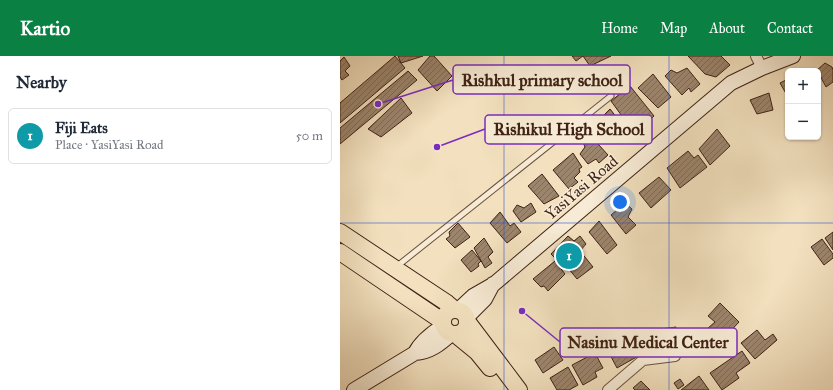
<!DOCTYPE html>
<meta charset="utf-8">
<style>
:root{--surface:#fff;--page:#f2f2f3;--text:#1f2937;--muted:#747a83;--line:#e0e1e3;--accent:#0b8043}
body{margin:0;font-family:"IM FELL Great Primer",serif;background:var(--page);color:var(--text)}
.controls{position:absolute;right:12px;top:12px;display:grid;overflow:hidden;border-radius:6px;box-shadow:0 1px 3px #0004}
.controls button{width:36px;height:36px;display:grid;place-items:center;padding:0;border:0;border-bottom:1px solid var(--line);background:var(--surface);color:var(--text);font:20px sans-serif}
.you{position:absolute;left:280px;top:146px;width:14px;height:14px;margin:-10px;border:3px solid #fff;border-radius:50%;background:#1a73e8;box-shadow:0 0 0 6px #1a73e833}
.badge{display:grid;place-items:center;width:26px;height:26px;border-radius:50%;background:var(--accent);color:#fff;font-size:13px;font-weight:700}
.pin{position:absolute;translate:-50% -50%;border:2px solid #fff;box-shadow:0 1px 4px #0006}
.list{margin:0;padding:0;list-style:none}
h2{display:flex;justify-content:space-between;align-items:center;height:52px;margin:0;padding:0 16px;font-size:17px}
h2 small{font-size:13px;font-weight:400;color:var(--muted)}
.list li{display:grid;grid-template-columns:26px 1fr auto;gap:12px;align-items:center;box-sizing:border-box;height:56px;margin:0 8px 8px;padding:0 8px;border:1px solid var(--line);border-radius:6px}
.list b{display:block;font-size:15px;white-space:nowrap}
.list p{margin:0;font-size:13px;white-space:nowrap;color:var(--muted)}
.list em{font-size:13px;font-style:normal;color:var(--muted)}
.map{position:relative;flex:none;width:493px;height:334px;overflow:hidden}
header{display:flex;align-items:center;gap:24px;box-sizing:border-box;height:56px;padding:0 20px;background:var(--accent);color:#fff}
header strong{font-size:19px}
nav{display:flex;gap:22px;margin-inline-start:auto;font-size:14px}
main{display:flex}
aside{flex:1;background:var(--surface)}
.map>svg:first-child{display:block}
.building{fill:url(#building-hatch);stroke:#3f2215}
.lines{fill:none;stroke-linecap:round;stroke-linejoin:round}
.service-casing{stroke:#6c523f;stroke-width:7}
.minor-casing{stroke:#6c523f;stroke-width:12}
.secondary-casing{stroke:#3f2215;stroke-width:16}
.trunk-casing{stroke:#3f2215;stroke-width:18}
.service{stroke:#f7ebd5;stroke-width:5}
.minor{stroke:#f7ebd5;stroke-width:10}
.secondary{stroke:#f7ebd5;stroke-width:14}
.trunk{stroke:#f2e0be;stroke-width:16}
.grid{fill:none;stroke:#1d4ed8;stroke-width:1;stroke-opacity:0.55}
.labels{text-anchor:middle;stroke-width:3;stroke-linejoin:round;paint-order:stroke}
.street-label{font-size:16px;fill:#3f2215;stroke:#f7ebd5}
.leader{fill:none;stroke:#7b2cbf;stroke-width:1.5}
.callout-dot{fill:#7b2cbf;stroke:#f7ebd5;stroke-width:1.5}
.callout{fill:#f7ebd5;stroke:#7b2cbf;stroke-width:1.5}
.callout-label{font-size:17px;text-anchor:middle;font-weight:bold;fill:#3f2215}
</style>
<header>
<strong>Kartio</strong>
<nav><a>Home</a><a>Map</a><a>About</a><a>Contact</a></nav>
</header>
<main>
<aside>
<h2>Nearby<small></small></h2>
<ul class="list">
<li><span class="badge" style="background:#0f9aa8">1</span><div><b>Fiji Eats</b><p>Place · YasiYasi Road</p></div><em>50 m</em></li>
</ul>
</aside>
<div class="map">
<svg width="493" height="334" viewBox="0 0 493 334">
<defs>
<pattern id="building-hatch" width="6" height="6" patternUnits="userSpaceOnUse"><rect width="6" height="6" fill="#9c856d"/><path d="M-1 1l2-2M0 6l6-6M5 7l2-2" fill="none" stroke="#816c58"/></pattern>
</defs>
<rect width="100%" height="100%" fill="#f2e0be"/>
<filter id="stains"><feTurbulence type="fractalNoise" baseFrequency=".005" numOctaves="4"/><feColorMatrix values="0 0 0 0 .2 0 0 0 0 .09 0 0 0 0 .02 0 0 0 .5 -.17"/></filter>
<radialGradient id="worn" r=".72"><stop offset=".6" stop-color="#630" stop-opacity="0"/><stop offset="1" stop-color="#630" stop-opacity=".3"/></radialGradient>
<path class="building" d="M 55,0 L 65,12 L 0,67 L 0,47 Z
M 58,0 L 83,0 L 61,7 Z
M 90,0 L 94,0 L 112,20 L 97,35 L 78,14 Z
M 232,0 L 271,0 L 250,10 L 243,0 L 236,5 Z
M 348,0 L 381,0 L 390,9 L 376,21 L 365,18 Z
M 4,1 L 10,10 L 5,15 L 9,19 L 2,24 L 0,21 L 0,5 Z
M 485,7 L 492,11 L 493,14 L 493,26 L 486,31 L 477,14 Z
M 347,12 L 360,28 L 351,36 L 349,32 L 342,39 L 325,20 L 331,14 L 337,17 Z
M 68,15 L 77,24 L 0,88 L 0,72 Z
M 313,18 L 331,41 L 318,52 L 298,32 Z
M 448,23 L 448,41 L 440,27 Z
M 290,30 L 314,60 L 295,78 L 271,45 Z
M 429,37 L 433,54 L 417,58 L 410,44 Z
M 61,42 L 72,57 L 41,81 L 28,73 Z
M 270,53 L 289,77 L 283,85 L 281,81 L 277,86 L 271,78 L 268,82 L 257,71 L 262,66 L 260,63 Z
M 377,73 L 390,90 L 370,109 L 359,93 Z
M 249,78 L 268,99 L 259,107 L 256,103 L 248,108 L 240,98 L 245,91 L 242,84 Z
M 348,95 L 354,102 L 358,99 L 367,111 L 340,132 L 327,112 Z
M 233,97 L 242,111 L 239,113 L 240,116 L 234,122 L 238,126 L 229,133 L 213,114 Z
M 202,118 L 219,140 L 204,148 L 188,130 Z
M 319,121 L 331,134 L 311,152 L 299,137 Z
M 191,147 L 196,156 L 181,166 L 173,155 L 177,149 L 184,152 Z
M 285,147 L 292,153 L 288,161 L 296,169 L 286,178 L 271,159 Z
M 160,156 L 170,170 L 174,167 L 181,176 L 167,187 L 150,167 Z
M 259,165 L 277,189 L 267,198 L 249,176 Z
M 118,167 L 130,181 L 115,192 L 106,183 L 110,180 L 109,176 Z
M 493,176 L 493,194 L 485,182 Z
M 228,180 L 234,185 L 240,180 L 246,188 L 240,195 L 253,211 L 237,223 L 220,202 L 218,205 L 211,198 Z
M 144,182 L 153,196 L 148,201 L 152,207 L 145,212 L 134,192 Z
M 482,183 L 493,198 L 493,202 L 484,209 L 471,191 Z
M 132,194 L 141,205 L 138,208 L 139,210 L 131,216 L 121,204 Z
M 215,205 L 225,218 L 208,235 L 204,230 L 201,231 L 193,223 Z
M 380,247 L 399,266 L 381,285 L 368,272 L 375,266 L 368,260 Z
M 336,271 L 338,287 L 323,289 L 321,273 Z
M 417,274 L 425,284 L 433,278 L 437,284 L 415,303 L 401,287 Z
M 290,282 L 300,299 L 277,312 L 268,295 Z
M 214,291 L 223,304 L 203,317 L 195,304 Z
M 402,295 L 410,307 L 396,317 L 399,322 L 382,334 L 370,317 Z
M 255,297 L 263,312 L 255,316 L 257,321 L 243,329 L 232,309 Z
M 228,311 L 238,329 L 229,334 L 217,334 L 210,322 Z
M 359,320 L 369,334 L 341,334 Z
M 340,323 L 344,329 L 338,333 L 334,327 Z
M 301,325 L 310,334 L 295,334 L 293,332 Z"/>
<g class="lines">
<defs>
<path id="service" d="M 56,211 L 271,40"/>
<path id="minor" d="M 416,0 L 422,12
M 268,334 L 303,304 L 335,300"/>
<path id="secondary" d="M 118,254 L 133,240 L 154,228 L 391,27 L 422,12 L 453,0
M 127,261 L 145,243 L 153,228
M 75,297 C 81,285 92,277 103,270
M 14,334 L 75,297 C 90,296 100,288 111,278"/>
<path id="trunk" d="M 0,176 L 107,247 L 114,253
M 0,196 L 102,265
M103 266a12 12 0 1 1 24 0a12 12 0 1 1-24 0Z
M 127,265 L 179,334
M 115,278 L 137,296 L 150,312"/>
</defs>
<use href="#service" class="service-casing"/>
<use href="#minor" class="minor-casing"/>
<use href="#secondary" class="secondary-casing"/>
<use href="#trunk" class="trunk-casing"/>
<use href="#service" class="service"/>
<use href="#minor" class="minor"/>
<use href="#secondary" class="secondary"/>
<use href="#trunk" class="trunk"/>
</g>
<path class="grid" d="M 164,0 L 164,334M 329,0 L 329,334M 0,167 L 493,167"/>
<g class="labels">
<g class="street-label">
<text transform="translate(241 131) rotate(-40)" y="6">YasiYasi Road</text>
</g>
</g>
<path class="leader" d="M38 48L113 24M97 91L145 73M182 255L220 286"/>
<g class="callout-dot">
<circle cx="38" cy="48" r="4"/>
<circle cx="97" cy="91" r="4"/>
<circle cx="182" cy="255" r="4"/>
</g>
<g class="callout">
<rect x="113" y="9" width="177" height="29" rx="4"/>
<rect x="145" y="59" width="167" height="29" rx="4"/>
<rect x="220" y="272" width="177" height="29" rx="4"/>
</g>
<g class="callout-label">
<text x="202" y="30">Rishkul primary school</text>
<text x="229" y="79">Rishikul High School</text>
<text x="308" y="292">Nasinu Medical Center</text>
</g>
<rect width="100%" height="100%" filter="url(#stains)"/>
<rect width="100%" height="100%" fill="url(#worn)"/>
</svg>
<div class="controls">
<button>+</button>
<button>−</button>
</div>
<div class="you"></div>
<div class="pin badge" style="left:229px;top:200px;background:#0f9aa8">1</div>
</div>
</main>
